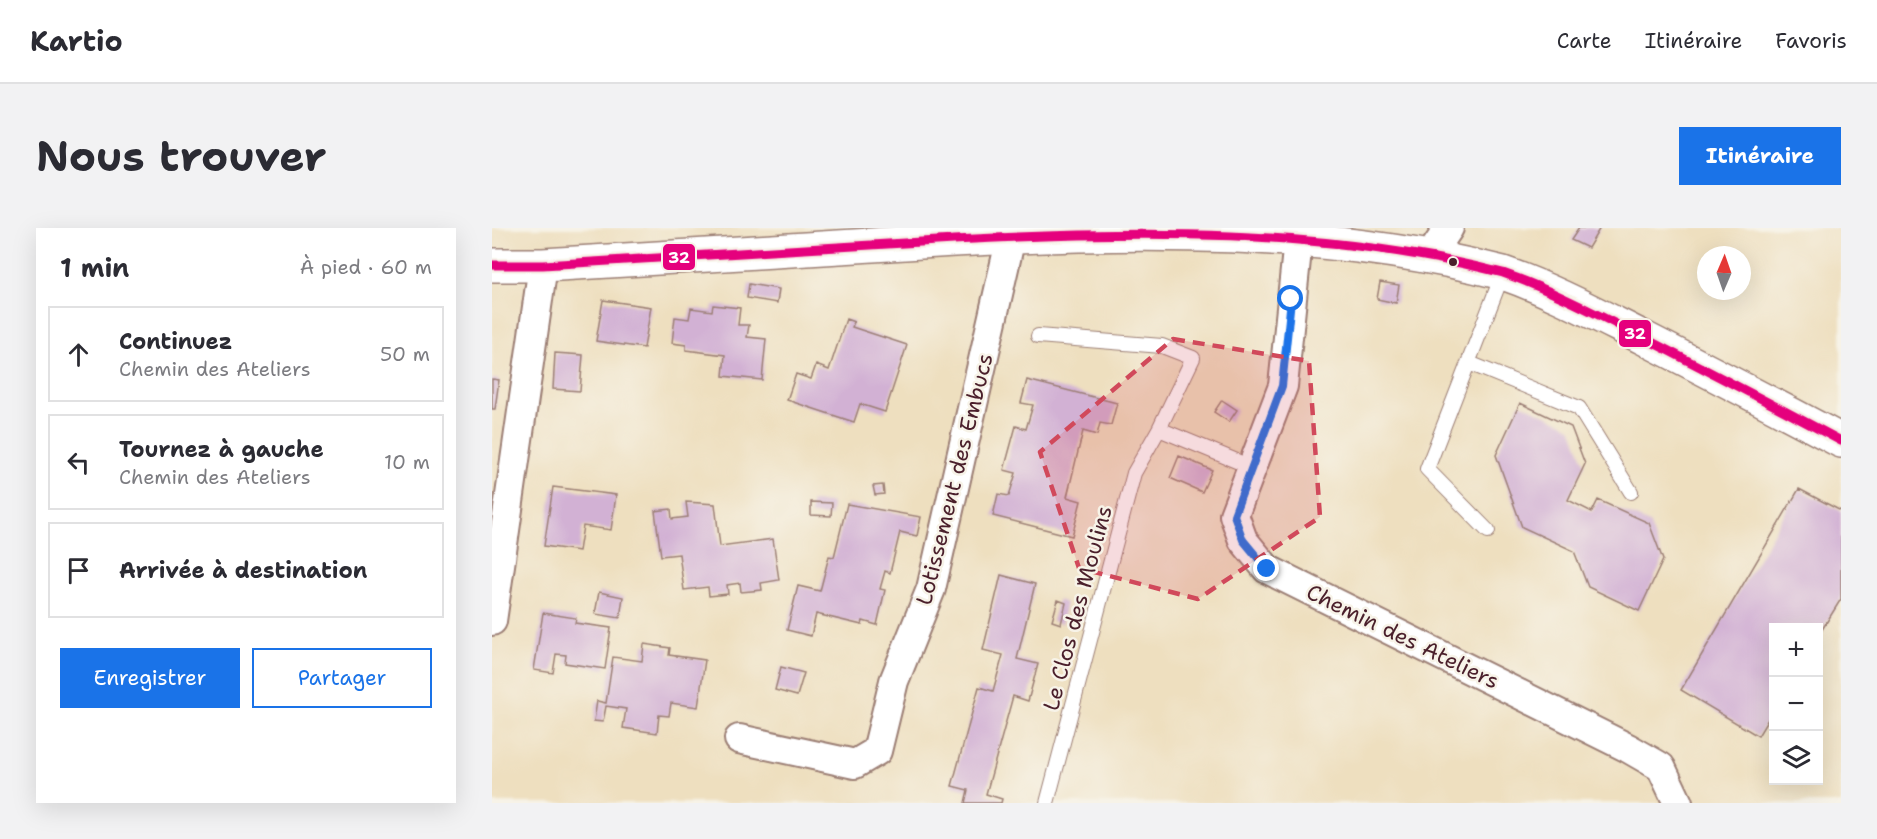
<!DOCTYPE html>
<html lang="fr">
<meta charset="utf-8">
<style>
:root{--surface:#fff;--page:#f2f2f3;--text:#2b2b33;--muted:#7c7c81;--line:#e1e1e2;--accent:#1a73e8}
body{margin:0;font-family:"Shantell Sans",sans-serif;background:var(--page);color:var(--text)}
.controls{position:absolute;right:18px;bottom:18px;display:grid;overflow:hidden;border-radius:0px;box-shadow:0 6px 24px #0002}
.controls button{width:54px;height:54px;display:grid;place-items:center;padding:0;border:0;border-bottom:2px solid var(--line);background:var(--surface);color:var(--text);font:30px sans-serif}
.compass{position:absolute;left:1205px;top:18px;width:54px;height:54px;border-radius:50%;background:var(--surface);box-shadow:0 6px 24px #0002;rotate:2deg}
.stop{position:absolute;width:18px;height:18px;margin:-14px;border:4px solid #1a73e8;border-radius:50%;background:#fff}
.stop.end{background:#1a73e8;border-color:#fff;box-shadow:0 2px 6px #0008}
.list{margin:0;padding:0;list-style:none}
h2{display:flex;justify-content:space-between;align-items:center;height:78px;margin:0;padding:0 24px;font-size:26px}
h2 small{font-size:20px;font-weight:400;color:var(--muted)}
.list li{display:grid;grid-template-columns:39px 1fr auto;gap:18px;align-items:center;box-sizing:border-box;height:96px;margin:0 12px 12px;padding:0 12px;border:2px solid var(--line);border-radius:0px}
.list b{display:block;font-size:22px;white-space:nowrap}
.list p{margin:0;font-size:20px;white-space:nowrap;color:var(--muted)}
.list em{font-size:20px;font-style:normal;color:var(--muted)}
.actions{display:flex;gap:12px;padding:18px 24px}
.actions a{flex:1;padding:14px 0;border:2px solid var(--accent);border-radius:0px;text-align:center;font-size:21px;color:var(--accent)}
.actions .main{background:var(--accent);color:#fff}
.icon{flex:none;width:33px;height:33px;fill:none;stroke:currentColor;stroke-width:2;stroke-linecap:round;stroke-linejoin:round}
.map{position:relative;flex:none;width:1349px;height:575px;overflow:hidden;border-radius:0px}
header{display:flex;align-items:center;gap:36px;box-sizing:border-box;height:84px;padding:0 30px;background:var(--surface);border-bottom:2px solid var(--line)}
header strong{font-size:28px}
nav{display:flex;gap:33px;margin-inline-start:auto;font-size:21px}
.intro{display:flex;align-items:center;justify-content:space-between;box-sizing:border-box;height:144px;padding:0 36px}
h1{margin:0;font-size:42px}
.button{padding:15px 27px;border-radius:0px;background:var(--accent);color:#fff;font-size:21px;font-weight:700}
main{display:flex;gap:36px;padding:0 36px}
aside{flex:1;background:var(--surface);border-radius:0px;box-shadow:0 6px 24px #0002}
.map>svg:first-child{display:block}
.building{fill:#d2b1d4}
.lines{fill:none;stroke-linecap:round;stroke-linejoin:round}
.lane-casing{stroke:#9c7f75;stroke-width:16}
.street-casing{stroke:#9c7f75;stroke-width:32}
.secondary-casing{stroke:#9c7f75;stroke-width:36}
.lane{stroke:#fff;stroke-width:14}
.street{stroke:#fff;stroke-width:28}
.secondary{stroke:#fff;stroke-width:33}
.bus-1-casing{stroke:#f7f3e8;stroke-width:14}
.bus-1{stroke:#e5007d;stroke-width:9}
.route{stroke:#1a73e8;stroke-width:8}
.marked{fill:#d1495b;fill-opacity:0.2;stroke:#d1495b;stroke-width:4.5;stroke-dasharray:12 8;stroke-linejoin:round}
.bus-dot{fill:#4a1f2b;stroke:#f7f3e8;stroke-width:2}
.labels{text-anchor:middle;stroke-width:5;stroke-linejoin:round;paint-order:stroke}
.street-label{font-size:22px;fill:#4a1f2b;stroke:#f7f3e8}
.line-badge{stroke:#f7f3e8;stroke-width:2}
.badge-label{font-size:16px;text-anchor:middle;font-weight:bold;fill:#fff}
</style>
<header>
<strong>Kartio</strong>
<nav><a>Carte</a><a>Itinéraire</a><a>Favoris</a></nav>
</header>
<div class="intro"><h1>Nous trouver</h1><a class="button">Itinéraire</a></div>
<main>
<aside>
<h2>1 min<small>À pied · 60 m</small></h2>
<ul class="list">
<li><svg class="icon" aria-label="ahead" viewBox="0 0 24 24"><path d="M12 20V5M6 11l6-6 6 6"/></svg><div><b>Continuez</b><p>Chemin des Ateliers</p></div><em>50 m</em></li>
<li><svg class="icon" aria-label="left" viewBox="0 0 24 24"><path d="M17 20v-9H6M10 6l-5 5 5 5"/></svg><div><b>Tournez à gauche</b><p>Chemin des Ateliers</p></div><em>10 m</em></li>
<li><svg class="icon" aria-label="arrive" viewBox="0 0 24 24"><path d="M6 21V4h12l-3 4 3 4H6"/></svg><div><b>Arrivée à destination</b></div></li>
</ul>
<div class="actions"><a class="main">Enregistrer</a><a>Partager</a></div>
</aside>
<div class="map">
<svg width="1349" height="575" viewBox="0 0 1349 575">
<rect width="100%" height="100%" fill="#f7f3e8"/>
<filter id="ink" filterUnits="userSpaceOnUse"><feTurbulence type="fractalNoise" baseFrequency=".0167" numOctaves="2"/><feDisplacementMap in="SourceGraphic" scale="12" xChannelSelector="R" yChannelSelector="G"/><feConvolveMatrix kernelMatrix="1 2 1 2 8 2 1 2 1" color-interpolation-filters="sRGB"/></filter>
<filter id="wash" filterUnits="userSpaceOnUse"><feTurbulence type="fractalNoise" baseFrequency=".008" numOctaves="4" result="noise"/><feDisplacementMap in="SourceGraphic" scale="24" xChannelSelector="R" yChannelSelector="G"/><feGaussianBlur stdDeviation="1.35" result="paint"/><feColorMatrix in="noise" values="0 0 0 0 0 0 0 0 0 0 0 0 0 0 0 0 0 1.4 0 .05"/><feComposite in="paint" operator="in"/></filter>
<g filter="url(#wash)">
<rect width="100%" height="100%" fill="#eedfbf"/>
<g id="blocks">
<path class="building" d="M 1087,0 L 1108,0 L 1096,20 L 1079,12 Z
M 888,54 L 907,57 L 904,75 L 885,71 Z
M 257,56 L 287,61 L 285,75 L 255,70 Z
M 111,72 L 159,79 L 152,120 L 104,113 Z
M 221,77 L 248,80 L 246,97 L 257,97 L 255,109 L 274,111 L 270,152 L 231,148 L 233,127 L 194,122 L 194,117 L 180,115 L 183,89 L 197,91 L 199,80 L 220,83 Z
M 354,91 L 362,94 L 360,99 L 415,117 L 393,184 L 368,176 L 362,194 L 295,172 L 304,146 L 319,151 L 324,137 L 337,142 Z
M 63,125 L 91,127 L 88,163 L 61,161 Z
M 0,151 L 7,152 L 3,181 L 0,181 Z
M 535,152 L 625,175 L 619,197 L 608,195 L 605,207 L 591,203 L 575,269 L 589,273 L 580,308 L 501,288 L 506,266 L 517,268 L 524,245 L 512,242 L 524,198 L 534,201 L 541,177 L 529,175 Z
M 730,172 L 745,182 L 737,194 L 722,184 Z
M 1028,175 L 1079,199 L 1093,236 L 1076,272 L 1100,284 L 1106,272 L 1157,295 L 1171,332 L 1147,383 L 1096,359 L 1082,323 L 1030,299 L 1004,227 Z
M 687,228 L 720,242 L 710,264 L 678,250 Z
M 391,257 L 392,266 L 383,267 L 381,258 Z
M 61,259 L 124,267 L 119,302 L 91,298 L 87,323 L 52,318 Z
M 1307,261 L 1349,283 L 1349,371 L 1326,408 L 1326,399 L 1281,399 L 1281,483 L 1266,508 L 1189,462 Z
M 194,274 L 223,276 L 228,318 L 281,311 L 287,352 L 269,355 L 270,362 L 249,364 L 248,355 L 235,357 L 236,366 L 217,368 L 216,359 L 192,362 L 187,326 L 169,328 L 163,283 L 179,281 L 180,291 L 196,289 Z
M 319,274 L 340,275 L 339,288 L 319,287 Z
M 355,276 L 429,289 L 425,308 L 408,304 L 398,345 L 393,343 L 388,361 L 393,362 L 385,397 L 371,393 L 370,397 L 324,386 L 319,408 L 295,402 L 306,358 L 328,363 L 337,328 L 342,329 Z
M 509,347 L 543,356 L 525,431 L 546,436 L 536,473 L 521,468 L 494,566 L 510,571 L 509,575 L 473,575 L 476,562 L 460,558 L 487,459 L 501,463 L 511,427 L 491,422 Z
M 107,364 L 131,369 L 128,390 L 103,386 Z
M 566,372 L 574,375 L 569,396 L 560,393 Z
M 51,385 L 84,390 L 83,395 L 119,400 L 113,441 L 73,435 L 74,427 L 64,426 L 61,445 L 42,442 Z
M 152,416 L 178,420 L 177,427 L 213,432 L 206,479 L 179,475 L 177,488 L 167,487 L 165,505 L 131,500 L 134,481 L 114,478 L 111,494 L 102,493 L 105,473 L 114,475 L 121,429 L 150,433 Z
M 289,439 L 312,445 L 305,468 L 283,462 Z"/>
</g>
</g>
<g filter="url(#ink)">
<use href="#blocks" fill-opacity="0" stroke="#9c7f75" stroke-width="1.5"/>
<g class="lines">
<defs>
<path id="lane" d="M 546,108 L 670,118 L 701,130 L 667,201
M 977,135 L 1087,180 L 1139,264
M 996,303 L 935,241 L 1011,45
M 555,575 L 642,245 L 667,201 L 759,239"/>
<path id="street" d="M 804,3 L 805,22 L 791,158 L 742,287 L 751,312 L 775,341 L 1136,520 L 1169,539 L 1186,575
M 940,25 L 957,0
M 0,393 L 51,37
M 247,511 L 363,536 L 385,523 L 402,453 L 439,361 L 519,9"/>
<path id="secondary" d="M 0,37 L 51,37 C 188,29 325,21 462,12 C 644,2 835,0 1011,45 C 1060,62 1106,87 1152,110 C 1218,144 1284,178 1349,213"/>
</defs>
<use href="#lane" class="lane-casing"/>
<use href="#street" class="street-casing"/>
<use href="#secondary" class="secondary-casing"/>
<use href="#lane" class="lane"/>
<use href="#street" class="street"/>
<use href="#secondary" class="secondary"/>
<defs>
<path id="bus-1" d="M 0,37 L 51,37 C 188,29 325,21 462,12 C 644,2 835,0 1011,45 C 1060,62 1106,87 1152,110 C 1218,144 1284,178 1349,213"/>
</defs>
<use href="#bus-1" class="bus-1-casing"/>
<use href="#bus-1" class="bus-1"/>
</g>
</g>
<g class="lines" filter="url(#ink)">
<path class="route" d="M 775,341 L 751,312 L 742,287 L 790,158 L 799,71"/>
</g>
<path class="marked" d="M 681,111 L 817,133 L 828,289 L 706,371 L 587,340 L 548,224 Z"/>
<circle class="bus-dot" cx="961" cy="34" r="5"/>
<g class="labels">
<g class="street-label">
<text transform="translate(462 251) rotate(-76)" y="8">Lotissement des Embucs</text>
<text transform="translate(585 380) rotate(-75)" y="8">Le Clos des Moulins</text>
<text transform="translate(911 408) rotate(26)" y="8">Chemin des Ateliers</text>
</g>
</g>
<g class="line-badge">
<rect x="170" y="15" width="34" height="28" rx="6" fill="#e5007d"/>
<rect x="1126" y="91" width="34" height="29" rx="6" fill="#e5007d"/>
</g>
<g class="badge-label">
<text x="187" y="35">32</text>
<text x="1143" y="111">32</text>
</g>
</svg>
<div class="controls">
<button>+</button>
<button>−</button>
<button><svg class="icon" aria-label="layers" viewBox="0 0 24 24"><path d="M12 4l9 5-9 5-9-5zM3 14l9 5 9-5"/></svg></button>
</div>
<svg class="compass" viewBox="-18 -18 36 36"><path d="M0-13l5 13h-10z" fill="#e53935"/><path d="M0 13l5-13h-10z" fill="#7c7c81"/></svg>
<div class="stop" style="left:799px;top:71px"></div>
<div class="stop end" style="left:775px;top:341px"></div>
</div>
</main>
